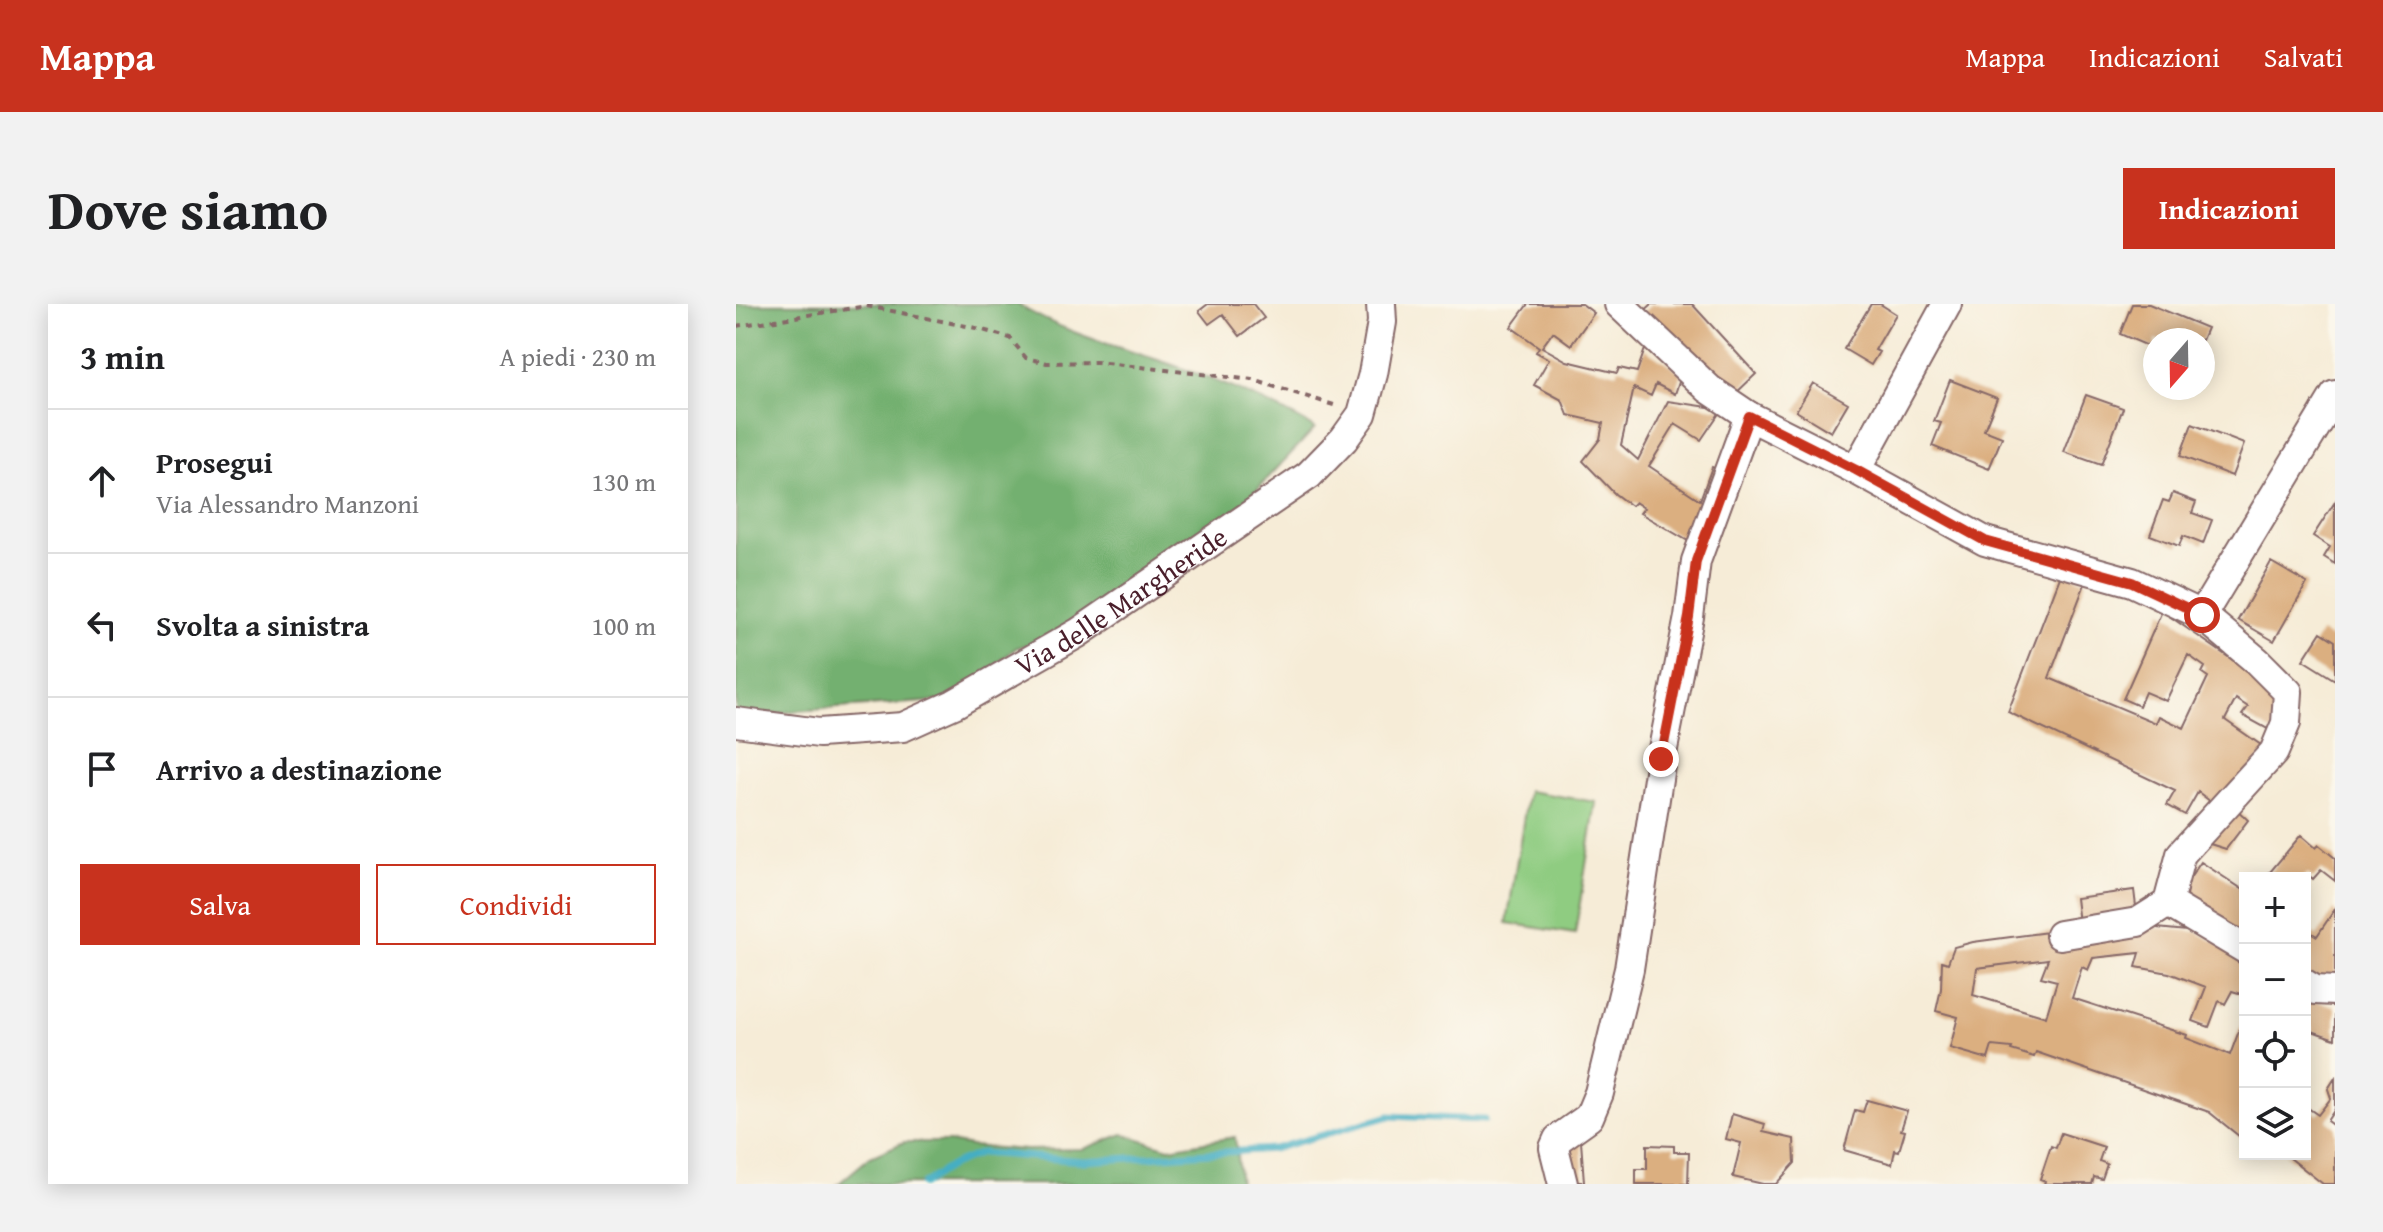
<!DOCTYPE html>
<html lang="it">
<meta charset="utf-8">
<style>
:root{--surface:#fff;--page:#f2f2f2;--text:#202124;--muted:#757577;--line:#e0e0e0;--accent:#c8321e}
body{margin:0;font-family:"Gentium Book Plus",serif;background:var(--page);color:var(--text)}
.controls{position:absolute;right:24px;bottom:24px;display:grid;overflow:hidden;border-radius:0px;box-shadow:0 4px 20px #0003}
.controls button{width:72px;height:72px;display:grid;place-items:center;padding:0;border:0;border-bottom:2px solid var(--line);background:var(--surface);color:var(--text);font:40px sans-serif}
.compass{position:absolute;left:1407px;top:24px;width:72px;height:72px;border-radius:50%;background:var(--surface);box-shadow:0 4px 20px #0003;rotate:200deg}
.stop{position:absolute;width:24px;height:24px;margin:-18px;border:6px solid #c8321e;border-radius:50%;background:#fff}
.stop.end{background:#c8321e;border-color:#fff;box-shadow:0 2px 8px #0008}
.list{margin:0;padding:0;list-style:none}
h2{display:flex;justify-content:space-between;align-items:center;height:104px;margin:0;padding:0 32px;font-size:34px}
h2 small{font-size:26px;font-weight:400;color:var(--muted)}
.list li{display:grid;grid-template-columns:52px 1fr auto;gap:24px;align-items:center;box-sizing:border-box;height:144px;padding:0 32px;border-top:2px solid var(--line)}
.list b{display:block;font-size:30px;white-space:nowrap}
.list p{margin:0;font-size:26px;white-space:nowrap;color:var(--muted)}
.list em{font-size:26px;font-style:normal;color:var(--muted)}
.actions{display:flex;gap:16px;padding:24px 32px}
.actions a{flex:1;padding:18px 0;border:2px solid var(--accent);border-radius:0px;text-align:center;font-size:28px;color:var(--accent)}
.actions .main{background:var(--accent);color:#fff}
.icon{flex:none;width:44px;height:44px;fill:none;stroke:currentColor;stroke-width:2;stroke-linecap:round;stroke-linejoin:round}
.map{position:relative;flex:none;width:1599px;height:880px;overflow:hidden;border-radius:0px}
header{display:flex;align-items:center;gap:48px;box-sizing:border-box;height:112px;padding:0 40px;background:var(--accent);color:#fff}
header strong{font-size:38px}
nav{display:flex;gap:44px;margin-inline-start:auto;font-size:28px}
.intro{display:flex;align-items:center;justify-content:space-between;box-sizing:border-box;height:192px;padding:0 48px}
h1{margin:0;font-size:56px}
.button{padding:20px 36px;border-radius:0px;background:var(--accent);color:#fff;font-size:28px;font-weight:700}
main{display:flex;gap:48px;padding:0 48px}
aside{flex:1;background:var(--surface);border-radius:0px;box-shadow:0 4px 20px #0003}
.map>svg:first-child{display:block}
.green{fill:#8fcc81;stroke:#6c7656;stroke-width:2}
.forest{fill:#73b06f;stroke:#5e684d;stroke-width:2}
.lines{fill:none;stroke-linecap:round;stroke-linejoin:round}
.stream{stroke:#44aec3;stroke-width:7}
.building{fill:#dbaf80;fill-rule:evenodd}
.minor-casing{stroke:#866767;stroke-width:32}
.path{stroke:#866767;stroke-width:4;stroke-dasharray:6 6;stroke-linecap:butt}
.minor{stroke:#fff;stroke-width:28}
.route{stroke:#c8321e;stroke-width:10}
.labels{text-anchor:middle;stroke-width:8;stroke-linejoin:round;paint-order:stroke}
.street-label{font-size:28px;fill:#4a1f2b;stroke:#fbf7ec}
</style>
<header>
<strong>Mappa</strong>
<nav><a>Mappa</a><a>Indicazioni</a><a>Salvati</a></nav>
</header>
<div class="intro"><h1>Dove siamo</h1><a class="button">Indicazioni</a></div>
<main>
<aside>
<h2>3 min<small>A piedi · 230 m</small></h2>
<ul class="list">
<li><svg class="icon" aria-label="ahead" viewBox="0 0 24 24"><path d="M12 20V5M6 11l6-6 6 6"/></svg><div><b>Prosegui</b><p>Via Alessandro Manzoni</p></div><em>130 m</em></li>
<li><svg class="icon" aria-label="left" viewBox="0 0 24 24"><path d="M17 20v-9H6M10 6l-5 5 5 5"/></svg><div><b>Svolta a sinistra</b></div><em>100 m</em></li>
<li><svg class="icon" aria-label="arrive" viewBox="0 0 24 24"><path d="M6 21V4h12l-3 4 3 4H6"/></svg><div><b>Arrivo a destinazione</b></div></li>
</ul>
<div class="actions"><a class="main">Salva</a><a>Condividi</a></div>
</aside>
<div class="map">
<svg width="1599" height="880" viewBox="0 0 1599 880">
<rect width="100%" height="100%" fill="#fbf7ec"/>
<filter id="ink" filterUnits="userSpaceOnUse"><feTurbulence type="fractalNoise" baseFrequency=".0125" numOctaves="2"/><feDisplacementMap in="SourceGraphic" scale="16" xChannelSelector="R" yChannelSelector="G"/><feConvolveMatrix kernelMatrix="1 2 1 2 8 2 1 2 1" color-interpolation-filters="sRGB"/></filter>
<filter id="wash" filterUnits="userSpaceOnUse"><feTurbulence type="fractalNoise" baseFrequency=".006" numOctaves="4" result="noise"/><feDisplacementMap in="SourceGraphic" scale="32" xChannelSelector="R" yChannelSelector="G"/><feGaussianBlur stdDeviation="1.8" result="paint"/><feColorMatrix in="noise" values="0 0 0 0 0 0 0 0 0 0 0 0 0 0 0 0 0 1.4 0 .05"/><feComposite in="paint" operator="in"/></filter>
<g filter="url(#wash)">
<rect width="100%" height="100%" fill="#f6ecd7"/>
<path class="green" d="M 792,487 L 860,498 L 839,630 L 771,619 Z"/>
<path class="forest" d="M 0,0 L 281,0 C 329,30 384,43 437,61 C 486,78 535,99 579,124 L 518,189 L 472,230 L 350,321 L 280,344 L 218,396 L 59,407 L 0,415 Z
M 387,830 L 433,844 L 499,833 L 504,880 L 102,880 L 134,853 L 168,838 L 213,838 L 235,842 L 290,846 L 347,845 Z"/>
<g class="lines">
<path class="stream" d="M 187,880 L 216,861 L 245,849 L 348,857 L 537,845 L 653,812 L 748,816"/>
</g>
<g id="blocks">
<path class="building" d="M 472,0 L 517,0 L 528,14 L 504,32 L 487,10 L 473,20 L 463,7 Z
M 792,0 L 846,0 L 858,9 L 835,41 L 817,28 L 806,43 L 831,57 L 881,69 L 883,64 L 901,68 L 909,45 L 946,69 L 939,90 L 920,80 L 915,92 L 898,84 L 885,141 L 902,156 L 932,97 L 986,105 L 965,136 L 939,120 L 913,162 L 964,196 L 976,163 L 989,168 L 959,241 L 904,209 L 908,204 L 899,198 L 895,202 L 879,190 L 847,157 L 864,135 L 867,119 L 832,111 L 826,96 L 798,81 L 813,55 L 800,48 L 803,43 L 775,23 Z
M 916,0 L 956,0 L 1020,70 L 996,93 L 907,8 Z
M 1135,0 L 1144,0 L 1160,10 L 1139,46 L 1143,48 L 1135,61 L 1108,45 Z
M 1396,0 L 1413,0 L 1471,24 L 1466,36 L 1419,36 L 1419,45 L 1384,30 Z
M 1214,76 L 1261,94 L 1248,126 L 1266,133 L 1253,165 L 1196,142 L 1205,119 L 1198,117 Z
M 1077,79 L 1112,99 L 1095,128 L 1060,107 Z
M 1350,91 L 1387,104 L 1365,161 L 1328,148 Z
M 1456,120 L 1508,140 L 1496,172 L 1444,152 Z
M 1437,189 L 1460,198 L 1456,209 L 1476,216 L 1467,240 L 1447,232 L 1443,242 L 1414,231 L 1427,196 L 1433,198 Z
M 1599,198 L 1599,260 L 1588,253 L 1594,243 L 1577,232 Z
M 1535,258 L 1571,279 L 1538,337 L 1502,316 Z
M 1326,268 L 1350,277 L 1313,374 L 1420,419 L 1423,412 L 1448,424 L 1472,373 L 1466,369 L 1469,363 L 1452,351 L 1430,397 L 1409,388 L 1403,402 L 1387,395 L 1426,307 L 1528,378 L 1541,393 L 1537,428 L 1506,411 L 1512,403 L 1500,395 L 1489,416 L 1532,446 L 1479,501 L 1462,488 L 1449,511 L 1431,501 L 1439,487 L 1272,408 Z
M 1585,328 L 1599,337 L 1599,376 L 1567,356 Z
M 1498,503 L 1512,516 L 1490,545 L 1474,540 L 1480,524 Z
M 1565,531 L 1580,544 L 1583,541 L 1599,554 L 1599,577 L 1585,566 L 1577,575 L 1571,570 L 1567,574 L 1529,574 Z
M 1465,558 L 1509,587 L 1509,638 L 1449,602 L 1452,577 Z
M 1398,586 L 1401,611 L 1343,619 L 1340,594 Z
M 1599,605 L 1599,680 L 1569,675 L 1569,625 L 1581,632 Z
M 1411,623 L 1461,628 L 1509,656 L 1509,691 L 1496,687 L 1489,700 L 1483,697 L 1473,723 L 1457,717 L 1470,683 L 1433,669 L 1400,663 L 1404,649 L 1357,654 L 1352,666 L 1346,663 L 1336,694 L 1451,731 L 1450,734 L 1494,751 L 1509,711 L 1509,837 L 1473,808 L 1300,748 L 1298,753 L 1275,746 L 1276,744 L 1256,742 L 1252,755 L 1214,744 L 1222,713 L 1200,707 L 1205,685 L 1206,657 L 1212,659 L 1218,643 L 1237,638 L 1312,628 ZM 1312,655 L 1305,673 L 1321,677 L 1310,713 L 1237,691 L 1241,664 Z
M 1569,694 L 1599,703 L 1599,735 L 1576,727 L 1576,722 L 1569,720 Z
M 1599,774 L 1599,805 L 1591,817 L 1599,823 L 1599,880 L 1587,880 L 1549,850 L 1569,850 L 1569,802 L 1582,811 L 1595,794 L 1592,785 Z
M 1131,796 L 1171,807 L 1165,826 L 1169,827 L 1163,847 L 1159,846 L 1156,860 L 1108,846 L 1119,806 L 1127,808 Z
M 996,810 L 1029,820 L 1027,828 L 1058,835 L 1059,859 L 1040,880 L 1027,880 L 997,873 L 1005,839 L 990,835 Z
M 1325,829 L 1368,843 L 1363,857 L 1371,860 L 1366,875 L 1358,873 L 1356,880 L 1308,880 L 1309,877 L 1304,875 L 1315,842 L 1320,844 Z
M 845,837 L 848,878 L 839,878 L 826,841 Z
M 911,841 L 938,842 L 938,848 L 953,848 L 952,880 L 900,880 L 900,865 L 911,865 Z"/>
</g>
</g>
<g filter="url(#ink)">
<use href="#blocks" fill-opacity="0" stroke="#866767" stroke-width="2"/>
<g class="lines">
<defs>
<g id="minor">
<path d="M 883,0 L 973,85 L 1013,112 L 1120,166 L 1249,237 L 1396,278 L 1466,311 L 1521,357 L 1552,388 L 1550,419 L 1538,448 L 1445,550 L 1432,599 L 1402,618 L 1324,631"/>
<path d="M 1120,166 L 1211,0"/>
<path d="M 1466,311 L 1599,91"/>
<path id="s1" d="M 0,418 L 83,429 L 167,423 L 218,400 L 342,329 L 573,171 L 608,135 L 626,110 L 637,70 L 646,18 L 645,0"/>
<path d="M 1432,599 L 1509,645"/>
<path d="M 1569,680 L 1579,686 L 1599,687"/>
<path d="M 827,880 L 818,844 L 822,835 L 853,813 L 863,789 L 893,665 L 925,455 L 953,313 L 960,257 L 1013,112"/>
</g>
</defs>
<use href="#minor" class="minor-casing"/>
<path class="path" d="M 0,22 L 131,2 L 240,24 L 274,34 L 290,54 L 311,59 L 361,58 L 517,76 L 601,102"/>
<use href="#minor" class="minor"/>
</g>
</g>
<g class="lines" filter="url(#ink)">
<path class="route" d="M 925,455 L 953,313 L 960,257 L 1013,112 L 1120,166 L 1249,237 L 1396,278 L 1466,311"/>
</g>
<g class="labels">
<g class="street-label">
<text dy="10" stroke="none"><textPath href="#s1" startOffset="420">Via delle Margheride</textPath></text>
</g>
</g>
</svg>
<div class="controls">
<button>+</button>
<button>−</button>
<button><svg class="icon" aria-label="locate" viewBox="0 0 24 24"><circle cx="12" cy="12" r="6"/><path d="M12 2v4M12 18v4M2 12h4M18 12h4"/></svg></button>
<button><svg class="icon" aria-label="layers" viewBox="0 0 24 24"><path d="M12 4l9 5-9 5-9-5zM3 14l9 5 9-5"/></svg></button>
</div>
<svg class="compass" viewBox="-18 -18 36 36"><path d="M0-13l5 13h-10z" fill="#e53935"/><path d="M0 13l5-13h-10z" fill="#757577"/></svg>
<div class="stop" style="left:1466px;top:311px"></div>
<div class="stop end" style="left:925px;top:455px"></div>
</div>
</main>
